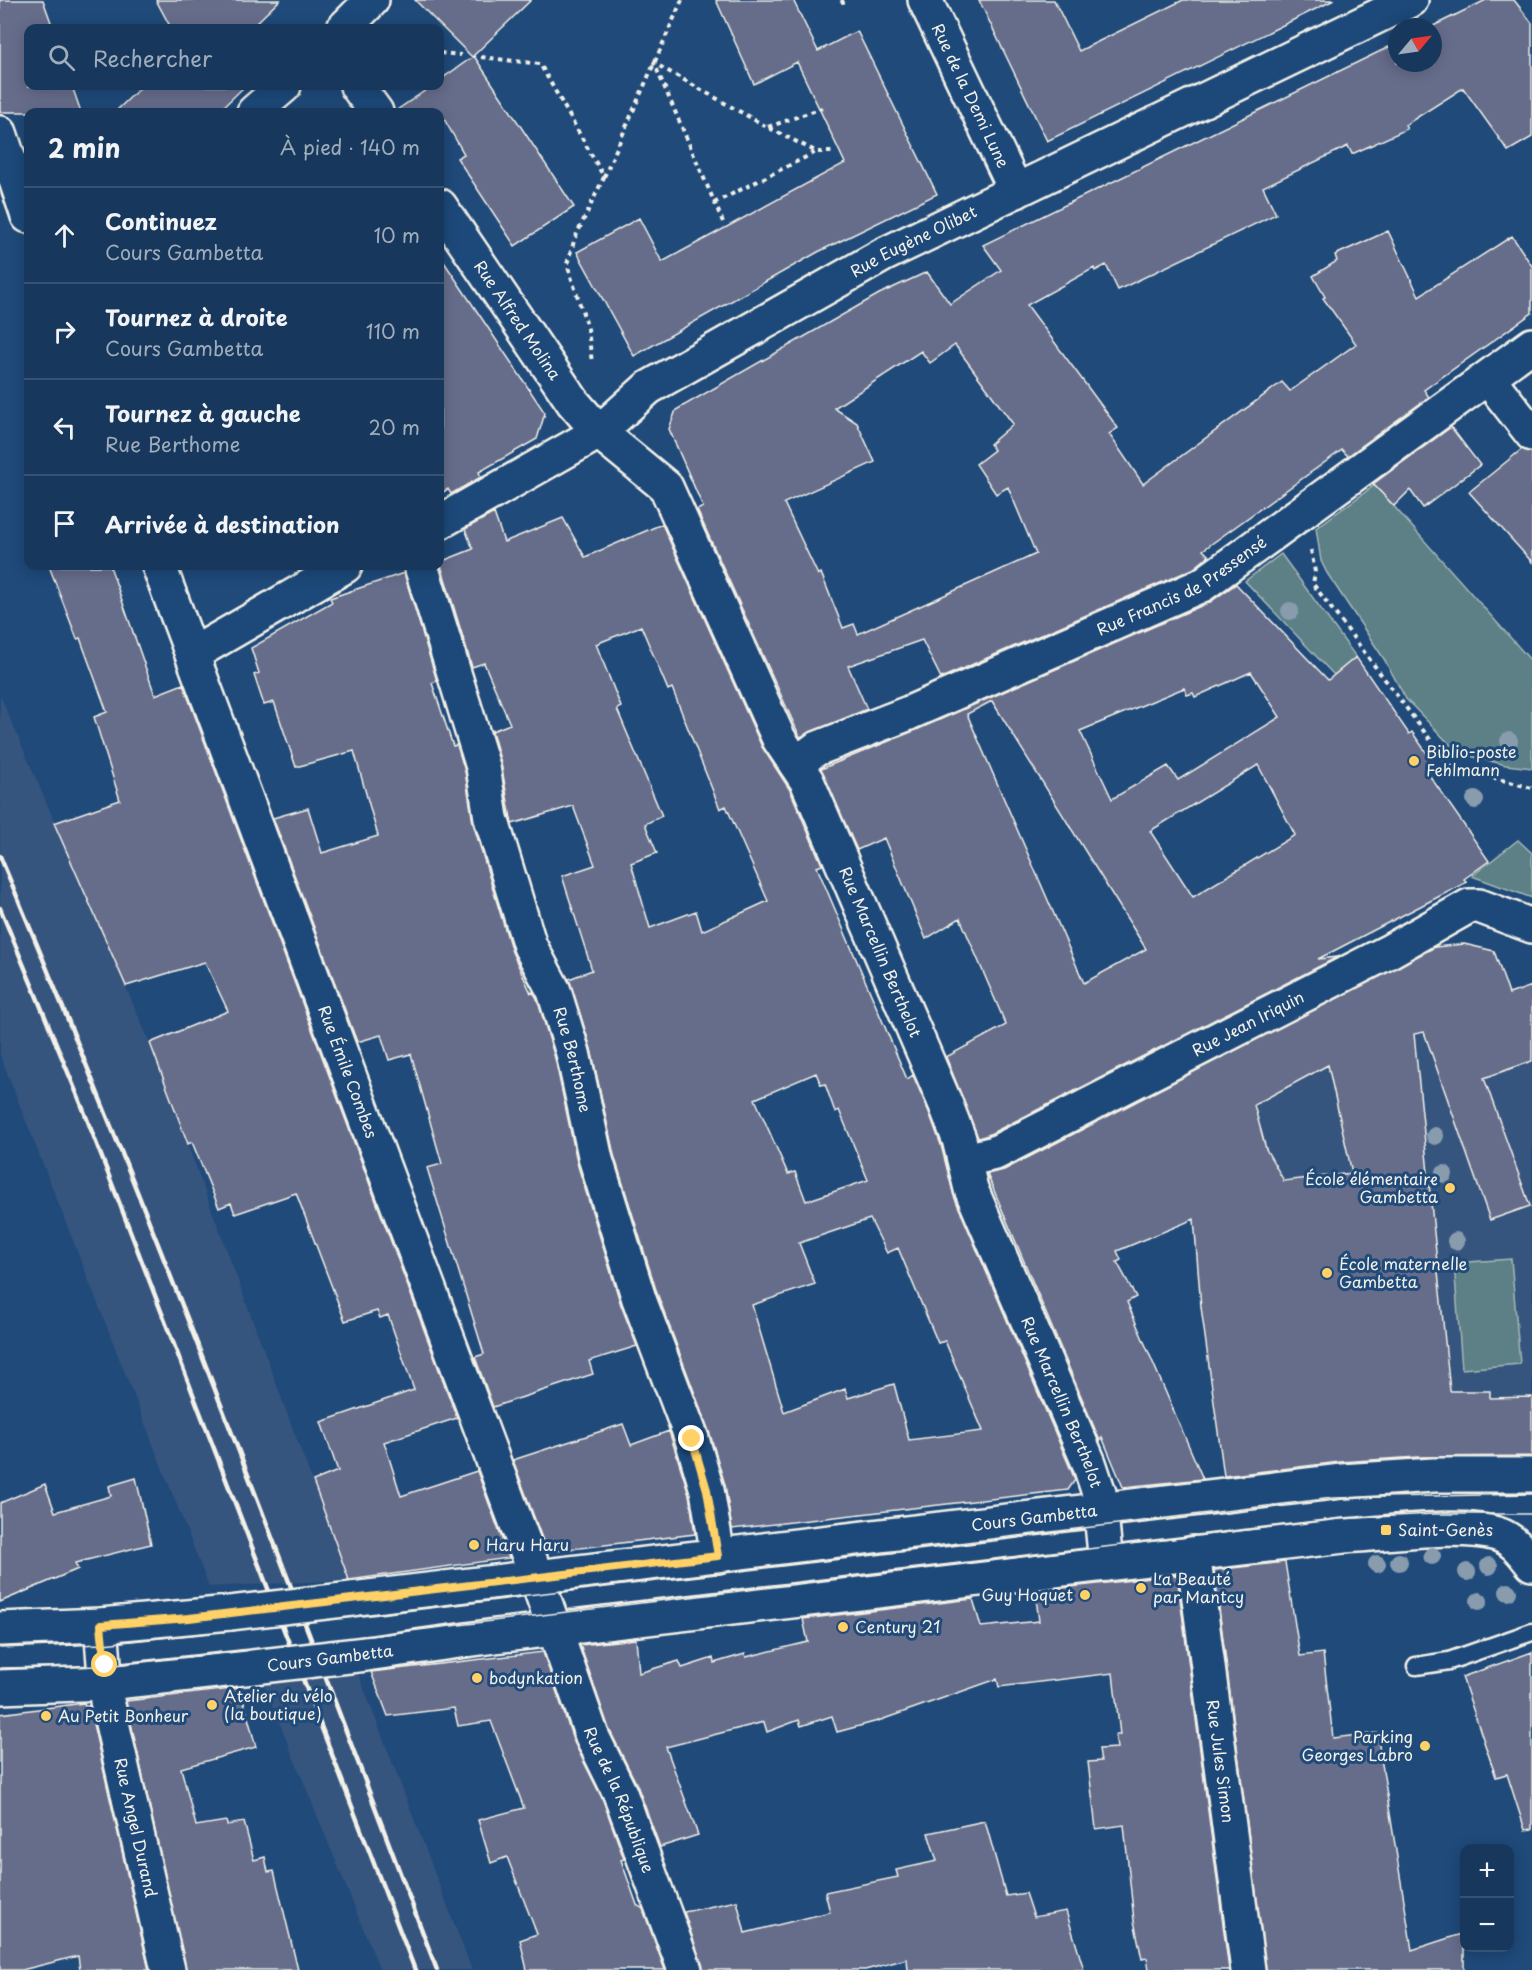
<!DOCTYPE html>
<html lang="fr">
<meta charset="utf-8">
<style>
:root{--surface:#17385c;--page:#203f62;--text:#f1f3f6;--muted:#9eacbb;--line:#365272}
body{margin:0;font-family:"Playpen Sans",sans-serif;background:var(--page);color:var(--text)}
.controls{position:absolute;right:18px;bottom:18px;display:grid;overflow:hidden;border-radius:12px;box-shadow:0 3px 15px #0003}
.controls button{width:54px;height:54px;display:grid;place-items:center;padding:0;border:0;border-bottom:2px solid var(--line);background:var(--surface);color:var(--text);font:30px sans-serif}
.compass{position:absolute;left:1388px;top:18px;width:54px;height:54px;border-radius:50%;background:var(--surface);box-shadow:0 3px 15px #0003;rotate:61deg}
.stop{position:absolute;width:18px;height:18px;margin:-14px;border:4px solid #ffd166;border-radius:50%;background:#fff}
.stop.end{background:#ffd166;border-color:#fff;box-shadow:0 2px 6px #0008}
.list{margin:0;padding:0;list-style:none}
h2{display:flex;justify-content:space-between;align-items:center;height:78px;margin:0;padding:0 24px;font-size:26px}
h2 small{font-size:20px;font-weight:400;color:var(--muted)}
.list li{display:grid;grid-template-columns:39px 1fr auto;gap:18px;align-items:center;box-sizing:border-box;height:96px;padding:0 24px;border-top:2px solid var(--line)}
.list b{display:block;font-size:22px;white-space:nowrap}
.list p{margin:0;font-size:20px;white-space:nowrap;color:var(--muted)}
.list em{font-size:20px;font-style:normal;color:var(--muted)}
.icon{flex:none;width:33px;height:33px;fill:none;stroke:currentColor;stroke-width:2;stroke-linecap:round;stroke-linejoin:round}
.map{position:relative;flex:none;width:1532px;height:1970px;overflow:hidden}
.search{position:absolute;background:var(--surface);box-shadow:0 3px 15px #0003;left:24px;top:24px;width:420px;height:66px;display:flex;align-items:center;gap:15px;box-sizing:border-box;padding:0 21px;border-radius:12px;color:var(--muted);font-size:22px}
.panel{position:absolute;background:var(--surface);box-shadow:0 3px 15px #0003;left:24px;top:108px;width:420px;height:462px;border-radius:12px}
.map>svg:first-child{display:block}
.built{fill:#34547f}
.green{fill:#5b8086;stroke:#a8b8b7;stroke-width:1.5}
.building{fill:#666d8b;stroke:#f4f1e8;stroke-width:1.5;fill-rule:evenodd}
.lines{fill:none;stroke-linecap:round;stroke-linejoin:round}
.service-casing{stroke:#f4f1e8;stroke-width:21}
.minor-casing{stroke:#f4f1e8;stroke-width:38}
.secondary-casing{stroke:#f4f1e8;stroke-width:38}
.path{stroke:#f4f1e8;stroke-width:4;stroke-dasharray:4.5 4.5;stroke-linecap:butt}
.service{stroke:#1f4a7a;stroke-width:16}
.minor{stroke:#1f4a7a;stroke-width:33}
.secondary{stroke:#1f4a7a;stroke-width:33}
.tram{stroke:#f4f1e8;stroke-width:1.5}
.rail{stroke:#f4f1e8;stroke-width:4.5}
.secondary-bridge-casing{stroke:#f4f1e8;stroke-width:38;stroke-linecap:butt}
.secondary-bridge{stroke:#1f4a7a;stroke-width:33}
.tree{fill:#889cae}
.route{stroke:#ffd166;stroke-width:8}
.poi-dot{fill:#ffd166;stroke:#1f4a7a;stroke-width:2}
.labels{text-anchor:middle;stroke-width:6;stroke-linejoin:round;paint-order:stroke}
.street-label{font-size:16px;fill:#f4f1e8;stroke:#1f4a7a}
.poi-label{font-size:16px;fill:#f4f1e8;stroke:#1f4a7a;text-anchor:start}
</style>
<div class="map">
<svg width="1532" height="1970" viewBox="0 0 1532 1970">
<rect width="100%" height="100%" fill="#1f4a7a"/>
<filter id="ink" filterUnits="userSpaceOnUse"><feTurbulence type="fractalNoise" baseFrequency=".0167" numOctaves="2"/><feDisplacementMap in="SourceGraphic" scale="12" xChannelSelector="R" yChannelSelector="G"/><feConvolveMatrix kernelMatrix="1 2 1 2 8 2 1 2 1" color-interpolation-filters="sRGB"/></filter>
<g filter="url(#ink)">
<path class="built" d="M 0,695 L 150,1043 L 349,1580 L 209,1587 L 0,1055 Z
M 1464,944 L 1495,952 L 1492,962 L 1499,965 L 1509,994 L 1532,986 L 1532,1457 L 1418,1457 L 1297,1470 L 1269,1187 L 1188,1076 L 1440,946 Z
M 358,1673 L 472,1970 L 380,1970 L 264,1685 Z"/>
<path class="green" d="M 1375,485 L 1532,662 L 1532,768 L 1506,765 L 1458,753 L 1406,699 L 1384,659 L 1327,573 L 1321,561 L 1316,528 Z
M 1281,554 L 1356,657 L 1334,675 L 1245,581 Z
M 1518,840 L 1532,853 L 1532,898 L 1472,876 Z
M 1511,1259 L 1520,1364 L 1462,1369 L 1454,1263 Z"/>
<path class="building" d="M 0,0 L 43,0 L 53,28 L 28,28 L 28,86 L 72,86 L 81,112 L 0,112 Z
M 156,0 L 280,0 L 251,28 L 171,28 Z
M 415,0 L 531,0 L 472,57 Z
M 716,0 L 793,0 L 818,51 L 857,31 L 937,194 L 818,252 L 634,356 L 577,252 L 639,218 L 662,262 L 845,163 L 797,62 L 754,84 Z
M 979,0 L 1054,0 L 1079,51 L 1183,0 L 1334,0 L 1047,141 Z
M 1486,0 L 1514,0 L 1532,23 L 1532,137 L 1508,151 L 1463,88 L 1405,125 L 1407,129 L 1352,154 L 1348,146 L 1263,187 L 1276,214 L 1118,290 L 1106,265 L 1095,271 L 1094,268 L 1027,305 L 1118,428 L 1109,434 L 1143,484 L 1282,382 L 1290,391 L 1356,344 L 1323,298 L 1325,297 L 1313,276 L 1337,261 L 1335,255 L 1388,231 L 1419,296 L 1512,236 L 1532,266 L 1532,313 L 1424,390 L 1429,397 L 1348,456 L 1342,450 L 1203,550 L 1209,556 L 1193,569 L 941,678 L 922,640 L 848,666 L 867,709 L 800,737 L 697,510 L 703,507 L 669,429 L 676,410 L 879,294 L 927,272 L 950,304 L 1001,270 L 983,245 L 1397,43 L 1397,63 L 1433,63 L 1433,27 L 1431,27 ZM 955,345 L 1013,424 L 990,444 L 994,450 L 976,464 L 996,494 L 1008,487 L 1036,554 L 858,634 L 854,624 L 843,628 L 821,573 L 818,575 L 784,503 L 875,462 L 857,423 L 834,408 L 921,351 L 930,363 Z
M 474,56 L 574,207 L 515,246 L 457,158 L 464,154 L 440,112 L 394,112 L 432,86 L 440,86 L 440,80 Z
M 142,86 L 245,86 L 218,112 L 115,112 Z
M 440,256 L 545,413 L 537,439 L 479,472 L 481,477 L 451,494 L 448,489 L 440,494 Z
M 1451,427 L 1480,465 L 1423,508 L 1410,490 L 1394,506 L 1373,484 Z
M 1522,449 L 1532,452 L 1532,562 L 1469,492 Z
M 494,513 L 504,542 L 563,518 L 585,557 L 662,524 L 762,747 L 790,790 L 822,865 L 817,867 L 907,1079 L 913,1075 L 929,1112 L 941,1145 L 954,1196 L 1071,1470 L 1075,1480 L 1068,1490 L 732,1529 L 725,1485 L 710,1434 L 657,1293 L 614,1155 L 591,1049 L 569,979 L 592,970 L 562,876 L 595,865 L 573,806 L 512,824 L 501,764 L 492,731 L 510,724 L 484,663 L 472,667 L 440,562 L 473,549 L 465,529 ZM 641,626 L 668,690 L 672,688 L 720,809 L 726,806 L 768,901 L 702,931 L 696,911 L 650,928 L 631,863 L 657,853 L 645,824 L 662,816 L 617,709 L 621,707 L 596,644 ZM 816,1073 L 821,1085 L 825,1084 L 835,1112 L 839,1110 L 868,1180 L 806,1201 L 795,1172 L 788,1174 L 755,1099 ZM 870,1219 L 887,1253 L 898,1248 L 938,1343 L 945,1341 L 983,1431 L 909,1440 L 894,1384 L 848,1398 L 845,1389 L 784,1412 L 752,1305 L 815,1284 L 799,1243 Z
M 49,566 L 110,566 L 155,695 L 183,684 L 457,1418 L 384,1442 L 401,1496 L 477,1471 L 509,1558 L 349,1580 L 313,1481 L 338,1471 L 321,1422 L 414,1390 L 388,1315 L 380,1318 L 377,1311 L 345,1321 L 296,1193 L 235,1214 L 231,1203 L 219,1208 L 192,1142 L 188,1144 L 150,1043 L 228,1011 L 205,962 L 126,986 L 54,823 L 120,800 L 94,717 L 107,712 L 80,638 L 77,639 Z
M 404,573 L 437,681 L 432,683 L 453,746 L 457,745 L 465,771 L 473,823 L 512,952 L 531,993 L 533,992 L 537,998 L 555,1058 L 578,1166 L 621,1305 L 637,1346 L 589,1361 L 593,1374 L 493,1407 L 475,1357 L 484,1354 L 427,1168 L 442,1164 L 411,1054 L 389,1060 L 381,1035 L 357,1042 L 273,818 L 308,808 L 322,853 L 378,836 L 354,751 L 296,767 L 274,702 L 264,705 L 254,675 L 259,673 L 251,648 L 332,602 L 330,598 Z
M 1236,584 L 1328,680 L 1356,657 L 1409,734 L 1412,732 L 1436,766 L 1427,772 L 1489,861 L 1464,879 L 1467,882 L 1318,959 L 1338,957 L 988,1135 L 978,1138 L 946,1057 L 1006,1025 L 960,918 L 926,939 L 884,838 L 857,850 L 821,769 L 916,730 L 1210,602 ZM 1251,672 L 1280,717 L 1178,780 L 1168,766 L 1112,799 L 1080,731 L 1184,688 L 1187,695 L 1193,693 L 1195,697 ZM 992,701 L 1146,949 L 1084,983 L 967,714 ZM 1258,765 L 1295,835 L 1193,897 L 1150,831 Z
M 1464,944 L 1494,951 L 1509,994 L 1532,986 L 1532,1061 L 1484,1078 L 1530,1206 L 1490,1220 L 1424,1032 L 1414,1034 L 1450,1391 L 1490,1391 L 1490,1398 L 1532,1397 L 1532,1456 L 1418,1457 L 1340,1462 L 1224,1476 L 1201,1307 L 1194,1219 L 1117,1251 L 1121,1260 L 1117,1262 L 1136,1297 L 1127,1302 L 1203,1479 L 1123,1487 L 1102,1437 L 1100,1441 L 987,1174 L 1004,1170 L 1435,947 ZM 1328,1065 L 1352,1173 L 1284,1181 L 1266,1149 L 1254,1105 Z
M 623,1424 L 631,1445 L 669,1431 L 689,1494 L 695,1534 L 547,1552 L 513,1460 Z
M 136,1478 L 151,1544 L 75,1563 L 78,1569 L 0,1602 L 0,1503 L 45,1484 L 55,1512 L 111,1496 L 109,1486 Z
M 1285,1562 L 1300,1656 L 1323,1653 L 1333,1738 L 1377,1733 L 1412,1950 L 1464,1933 L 1464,1970 L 1266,1970 L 1214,1570 Z
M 1177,1575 L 1229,1970 L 1149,1970 L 1147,1958 L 1142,1959 L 1134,1921 L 1124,1825 L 1096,1829 L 1088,1762 L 1101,1761 L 1099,1749 L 1117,1748 L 1115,1735 L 1120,1735 L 1113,1673 L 999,1687 L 997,1679 L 878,1721 L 837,1732 L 832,1716 L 801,1726 L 799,1720 L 767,1732 L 764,1722 L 666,1747 L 698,1835 L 660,1847 L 637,1785 L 609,1729 L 580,1645 L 636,1639 L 639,1673 L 679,1661 L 682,1668 L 713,1658 L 714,1663 L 745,1654 L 746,1657 L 808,1642 L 803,1619 L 973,1599 L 981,1627 L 1039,1621 L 1035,1591 Z
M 543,1652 L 574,1742 L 603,1800 L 624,1859 L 621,1860 L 637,1905 L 643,1909 L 665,1970 L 527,1970 L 520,1940 L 537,1934 L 507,1857 L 491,1863 L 478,1820 L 524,1808 L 491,1721 L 458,1726 L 454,1708 L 388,1716 L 371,1672 Z
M 1532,1652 L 1532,1829 L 1525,1830 L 1507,1774 L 1496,1777 L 1462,1677 Z
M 240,1688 L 256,1747 L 181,1768 L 196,1826 L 226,1821 L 227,1825 L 244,1822 L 254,1860 L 265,1857 L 268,1872 L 274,1871 L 298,1970 L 186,1970 L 126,1701 Z
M 84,1703 L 85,1706 L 89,1706 L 149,1970 L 80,1970 L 78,1956 L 22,1970 L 0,1970 L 0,1714 Z
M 985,1821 L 1006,1896 L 1026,1893 L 1034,1917 L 1066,1911 L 1084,1970 L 908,1970 L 907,1959 L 865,1970 L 703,1970 L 684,1912 L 737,1901 L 745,1933 L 830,1912 L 825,1892 L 898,1877 L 896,1870 L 937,1861 L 928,1833 Z"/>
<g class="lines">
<defs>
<path id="service" d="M 1416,1666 L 1449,1661 L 1532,1632"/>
<g id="minor">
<path id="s1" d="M 925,0 L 1016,191"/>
<path d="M 344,28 L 372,0"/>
<path d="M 357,86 L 376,112"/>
<path d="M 254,112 L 284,86"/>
<path d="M 0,133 L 28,216"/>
<path id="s2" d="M 440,206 L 573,402 L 599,432 L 666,487 L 779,739 L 807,781 L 946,1105 L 959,1139 L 971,1189 L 1089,1463 L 1099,1493 L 1106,1564"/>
<path d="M 1488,378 L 1532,434"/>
<path id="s3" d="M 440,522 L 599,432 L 648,388 L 883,255 L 1411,0"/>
<path id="s4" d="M 159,566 L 531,1562 L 592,1736 L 620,1793 L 685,1970"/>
<path id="s5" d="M 421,566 L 483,767 L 491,818 L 530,946 L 554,991 L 573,1053 L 596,1160 L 639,1299 L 692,1439 L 707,1490 L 718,1556"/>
<path d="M 193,654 L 345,566"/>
<path id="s6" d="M 796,764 L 816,749 L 909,713 L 1202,585 L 1532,345"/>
<path id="s7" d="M 965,1160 L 995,1153 L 1388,952 L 1469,906 L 1479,906 L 1532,926"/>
<path id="s8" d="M 1193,1553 L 1248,1970"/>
<path id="s9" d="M 101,1625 L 107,1701 L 168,1970"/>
</g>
<g id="secondary">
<path id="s10" d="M 352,1599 L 1342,1481 L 1434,1475 L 1532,1475"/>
<path d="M 0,1629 L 101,1625 L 230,1613"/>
<path d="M 366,1654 L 495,1636 L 1344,1536 C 1385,1534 1460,1523 1497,1534 C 1513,1539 1522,1551 1532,1564"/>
<path d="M 0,1687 L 106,1683 L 253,1667"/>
</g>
</defs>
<use href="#service" class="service-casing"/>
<use href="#minor" class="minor-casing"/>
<use href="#secondary" class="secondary-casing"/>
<path class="path" d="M 841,0 L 843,2 L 848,0
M 440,53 L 461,55
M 481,57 L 540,64 L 604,177 L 575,238 L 567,264 L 588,329 L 592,363
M 768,127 L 822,108
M 604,177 L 682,0
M 714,203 L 816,152
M 723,222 L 654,63 L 767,127 L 817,152 L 833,152
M 1311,550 L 1315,572 L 1313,584 L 1450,766 L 1532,788"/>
<use href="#service" class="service"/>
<use href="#minor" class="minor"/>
<use href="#secondary" class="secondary"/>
<path class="tram" d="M 0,1648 L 103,1644 L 237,1630 L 1333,1498 L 1532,1494
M 0,1668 L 105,1666 L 245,1651 L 1336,1519 L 1434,1514 L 1532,1514"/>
<path class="rail" d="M 0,856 C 155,1224 295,1597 437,1970
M 0,908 L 82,1106 L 415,1970"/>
<defs>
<path id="secondary-bridge" d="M 230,1613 L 352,1599
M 253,1667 L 366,1654"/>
</defs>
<use href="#secondary-bridge" class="secondary-bridge-casing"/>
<use href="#secondary-bridge" class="secondary-bridge"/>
</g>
<g class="tree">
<circle cx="1290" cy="611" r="9"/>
<circle cx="1509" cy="741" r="9"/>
<circle cx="1475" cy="800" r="9"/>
<circle cx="1435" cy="1136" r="9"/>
<circle cx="1444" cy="1174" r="9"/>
<circle cx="1456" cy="1241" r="9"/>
<circle cx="1432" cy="1556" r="9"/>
<circle cx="1399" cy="1562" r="9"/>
<circle cx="1377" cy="1564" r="9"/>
<circle cx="1489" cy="1566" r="9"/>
<circle cx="1467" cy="1572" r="9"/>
<circle cx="1508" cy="1592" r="9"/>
<circle cx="1479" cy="1601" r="9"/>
</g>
</g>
<g class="lines" filter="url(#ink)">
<path class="route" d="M 105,1665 L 101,1625 L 189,1618 L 718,1556 L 707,1490 L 692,1439"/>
</g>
<g class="poi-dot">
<circle cx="1414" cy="761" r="6"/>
<circle cx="1450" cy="1188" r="6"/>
<circle cx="1327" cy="1273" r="6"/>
<rect x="1380" y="1524" width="12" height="12" rx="3"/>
<circle cx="474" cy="1545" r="6"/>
<circle cx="1141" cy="1588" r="6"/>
<circle cx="1085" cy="1595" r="6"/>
<circle cx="843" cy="1627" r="6"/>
<circle cx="477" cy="1678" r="6"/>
<circle cx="212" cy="1705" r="6"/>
<circle cx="46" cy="1716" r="6"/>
<circle cx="1425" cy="1746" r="6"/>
</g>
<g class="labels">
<g class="street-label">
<text dy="6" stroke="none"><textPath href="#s1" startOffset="106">Rue de la Demi Lune</textPath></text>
<text dy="6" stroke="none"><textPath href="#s3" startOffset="552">Rue Eugène Olibet</textPath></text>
<text dy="6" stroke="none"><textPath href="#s2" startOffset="138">Rue Alfred Molina</textPath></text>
<text dy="6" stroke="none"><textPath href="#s6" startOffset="426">Rue Francis de Pressensé</textPath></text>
<text dy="6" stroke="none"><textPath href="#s2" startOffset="876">Rue Marcellin Berthelot</textPath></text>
<text dy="6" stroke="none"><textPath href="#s7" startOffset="315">Rue Jean Iriquin</textPath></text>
<text dy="6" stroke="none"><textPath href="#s5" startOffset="518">Rue Berthome</textPath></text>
<text dy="6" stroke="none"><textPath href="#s4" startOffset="540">Rue Émile Combes</textPath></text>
<text dy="6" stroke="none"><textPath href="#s2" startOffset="1362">Rue Marcellin Berthelot</textPath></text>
<text dy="6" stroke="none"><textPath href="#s10" startOffset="687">Cours Gambetta</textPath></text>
<text transform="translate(330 1658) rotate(-7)" y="6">Cours Gambetta</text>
<text dy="6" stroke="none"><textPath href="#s8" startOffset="210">Rue Jules Simon</textPath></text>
<text dy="6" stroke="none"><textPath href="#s4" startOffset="1317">Rue de la République</textPath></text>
<text dy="6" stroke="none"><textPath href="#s9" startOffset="206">Rue Angel Durand</textPath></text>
</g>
<g class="poi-label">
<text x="1426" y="758">Biblio-poste<tspan x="1426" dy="18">Fehlmann</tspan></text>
<text x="1438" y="1185" text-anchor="end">École élémentaire<tspan x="1438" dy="18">Gambetta</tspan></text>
<text x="1339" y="1270">École maternelle<tspan x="1339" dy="18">Gambetta</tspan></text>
<text x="1398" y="1536">Saint-Genès</text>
<text x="486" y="1551">Haru Haru</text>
<text x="1153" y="1585">La Beauté<tspan x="1153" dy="18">par Mantcy</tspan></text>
<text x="1073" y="1601" text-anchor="end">Guy Hoquet</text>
<text x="855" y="1633">Century 21</text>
<text x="489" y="1684">bodynkation</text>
<text x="224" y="1702">Atelier du vélo<tspan x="224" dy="18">(la boutique)</tspan></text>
<text x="58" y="1722">Au Petit Bonheur</text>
<text x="1413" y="1743" text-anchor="end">Parking<tspan x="1413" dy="18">Georges Labro</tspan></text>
</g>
</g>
</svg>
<div class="controls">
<button>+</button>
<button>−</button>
</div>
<svg class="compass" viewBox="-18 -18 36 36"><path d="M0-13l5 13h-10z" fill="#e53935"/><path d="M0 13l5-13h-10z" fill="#9eacbb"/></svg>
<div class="stop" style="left:105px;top:1665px"></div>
<div class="stop end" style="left:692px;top:1439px"></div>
<div class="search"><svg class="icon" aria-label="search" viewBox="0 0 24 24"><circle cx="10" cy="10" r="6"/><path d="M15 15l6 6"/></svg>Rechercher</div>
<section class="panel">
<h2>2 min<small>À pied · 140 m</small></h2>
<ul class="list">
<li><svg class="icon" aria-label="ahead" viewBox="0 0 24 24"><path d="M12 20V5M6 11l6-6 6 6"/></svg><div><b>Continuez</b><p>Cours Gambetta</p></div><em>10 m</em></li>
<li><svg class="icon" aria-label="right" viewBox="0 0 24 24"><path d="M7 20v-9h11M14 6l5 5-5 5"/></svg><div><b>Tournez à droite</b><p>Cours Gambetta</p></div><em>110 m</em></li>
<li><svg class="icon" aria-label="left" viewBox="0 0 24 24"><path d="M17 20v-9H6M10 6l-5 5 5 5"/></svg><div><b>Tournez à gauche</b><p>Rue Berthome</p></div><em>20 m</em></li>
<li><svg class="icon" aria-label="arrive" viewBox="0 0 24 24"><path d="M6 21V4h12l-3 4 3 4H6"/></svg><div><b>Arrivée à destination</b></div></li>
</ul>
</section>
</div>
